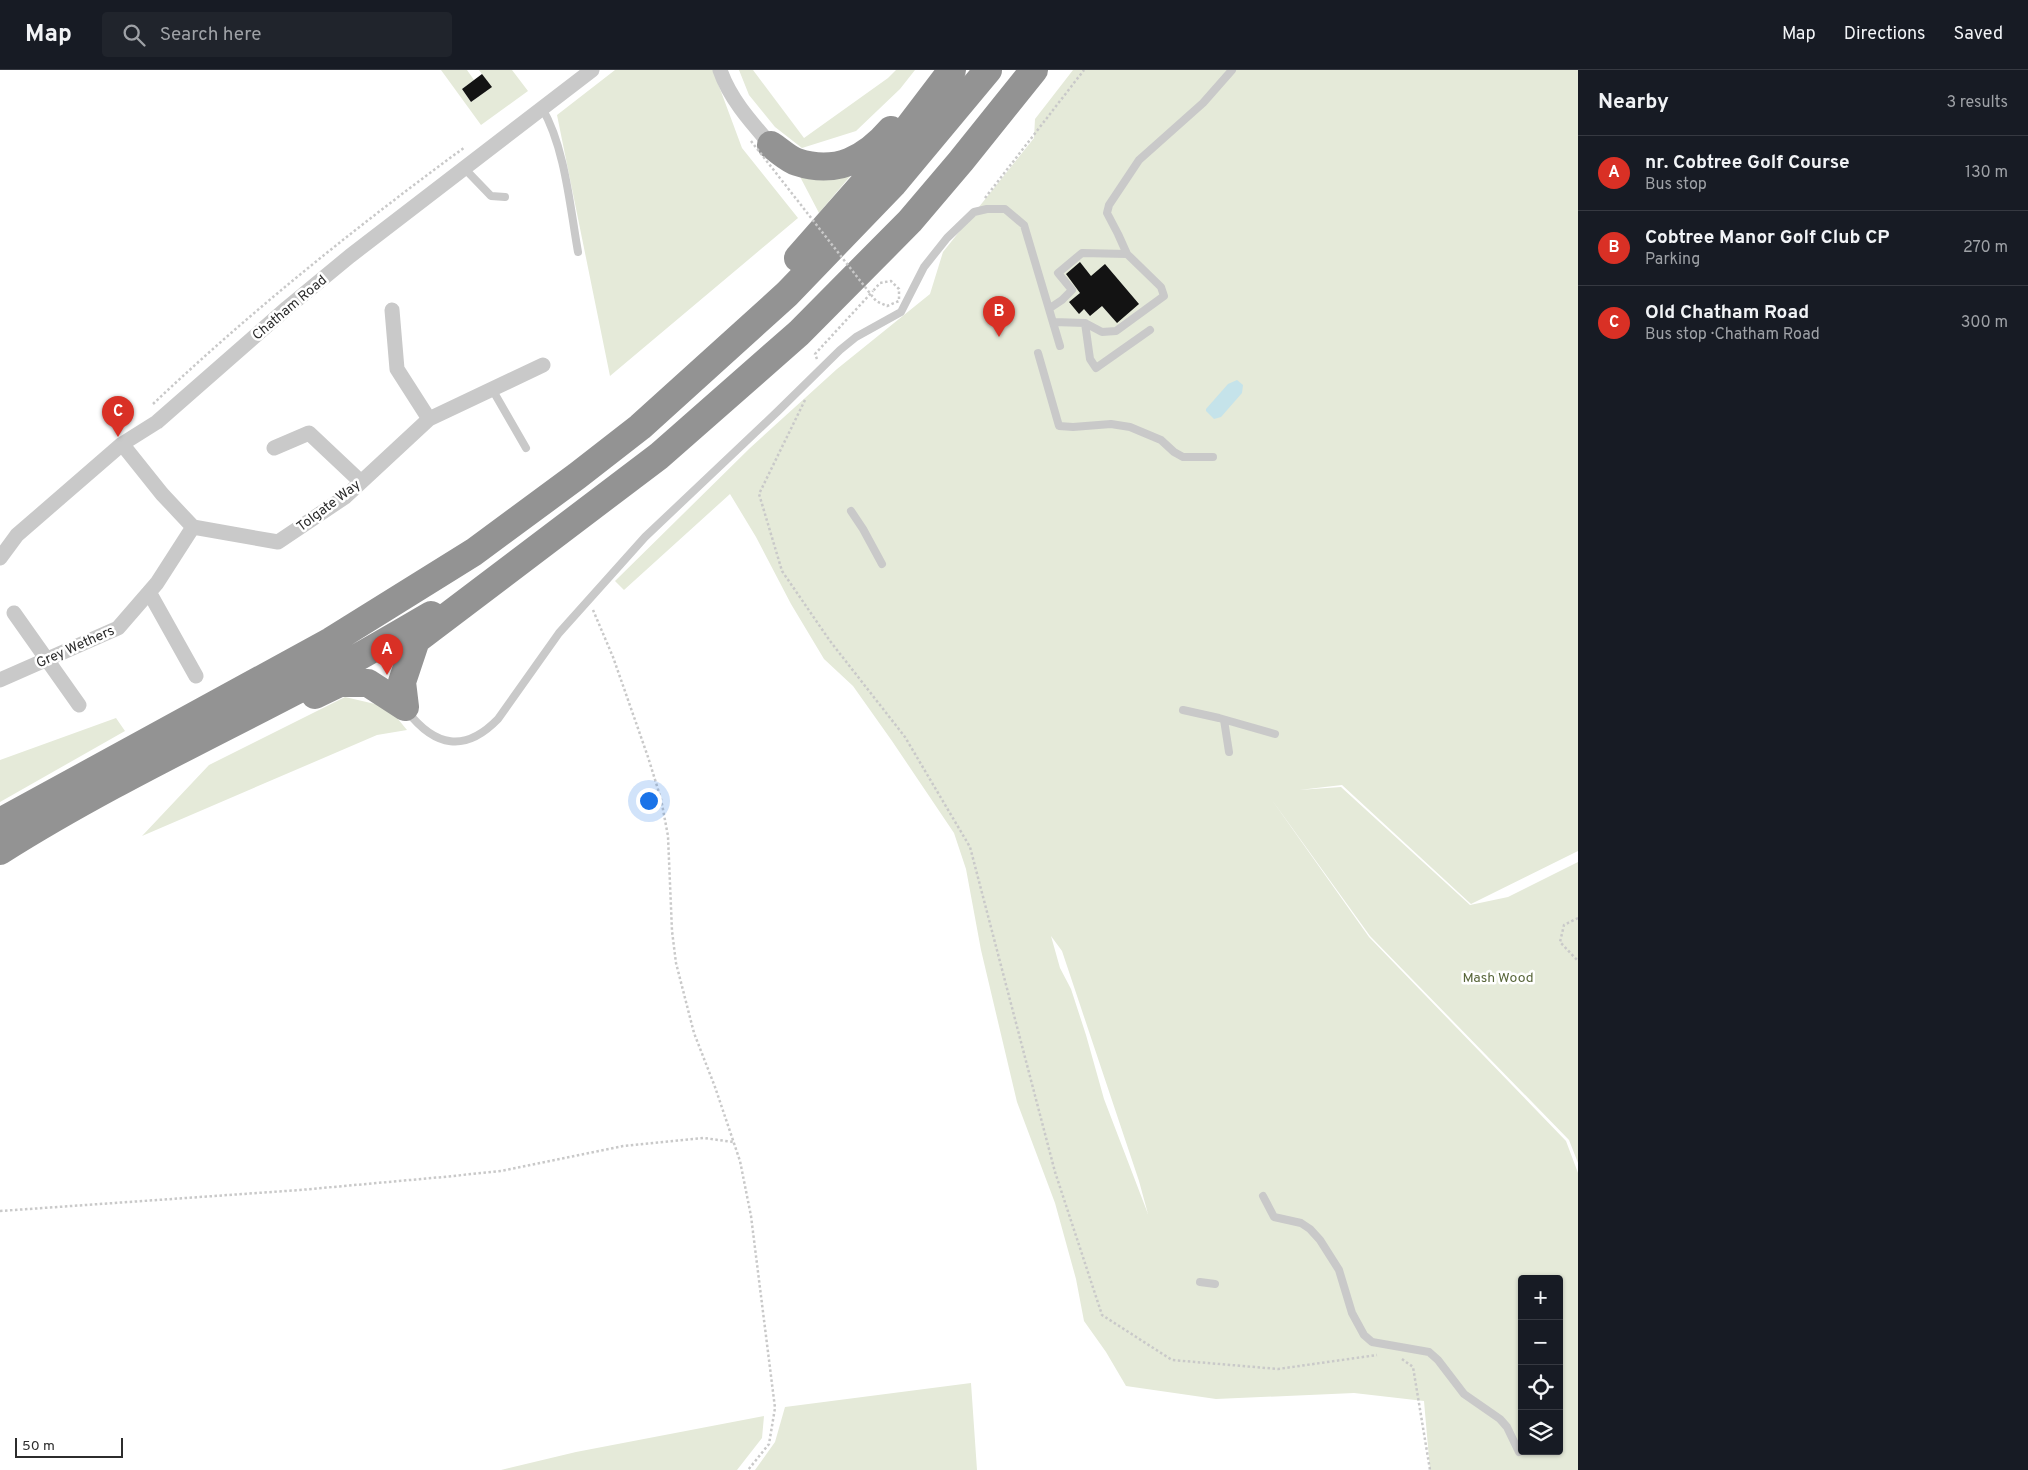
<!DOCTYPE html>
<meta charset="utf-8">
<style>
:root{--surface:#171b24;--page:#20242c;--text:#f1f3f6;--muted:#9ea1a6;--line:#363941;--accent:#d93025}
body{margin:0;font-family:Overpass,sans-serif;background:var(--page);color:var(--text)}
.controls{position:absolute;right:15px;bottom:15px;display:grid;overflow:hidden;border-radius:5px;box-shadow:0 1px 4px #0004}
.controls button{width:45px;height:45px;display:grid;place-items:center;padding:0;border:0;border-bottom:1px solid var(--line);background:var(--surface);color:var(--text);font:25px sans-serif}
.scale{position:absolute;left:15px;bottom:12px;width:108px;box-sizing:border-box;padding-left:5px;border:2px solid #2c2c2c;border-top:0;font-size:14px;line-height:18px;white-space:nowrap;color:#2c2c2c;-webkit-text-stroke:4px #fff;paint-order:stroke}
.you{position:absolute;left:648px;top:730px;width:18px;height:18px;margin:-12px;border:4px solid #fff;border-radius:50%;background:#1a73e8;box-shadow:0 0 0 8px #1a73e833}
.badge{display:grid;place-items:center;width:32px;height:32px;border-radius:50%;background:var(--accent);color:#fff;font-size:16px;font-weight:700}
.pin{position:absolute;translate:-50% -41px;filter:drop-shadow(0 1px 2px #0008)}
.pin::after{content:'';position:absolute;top:26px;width:18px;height:15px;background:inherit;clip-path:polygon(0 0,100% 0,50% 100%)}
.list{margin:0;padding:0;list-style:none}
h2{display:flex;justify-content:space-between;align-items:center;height:65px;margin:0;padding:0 20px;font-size:21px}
h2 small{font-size:16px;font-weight:400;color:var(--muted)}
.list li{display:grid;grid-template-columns:32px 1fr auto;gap:15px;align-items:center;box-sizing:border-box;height:75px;padding:0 20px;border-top:1px solid var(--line)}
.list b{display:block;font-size:19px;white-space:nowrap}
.list p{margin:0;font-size:16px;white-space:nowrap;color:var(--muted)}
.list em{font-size:16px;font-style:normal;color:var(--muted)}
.icon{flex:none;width:28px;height:28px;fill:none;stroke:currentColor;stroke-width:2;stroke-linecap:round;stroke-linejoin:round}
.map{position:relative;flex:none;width:1578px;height:1400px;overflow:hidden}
header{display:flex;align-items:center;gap:30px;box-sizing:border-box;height:70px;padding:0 25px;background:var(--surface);border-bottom:1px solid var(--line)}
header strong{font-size:24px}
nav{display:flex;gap:28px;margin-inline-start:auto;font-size:18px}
.search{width:350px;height:45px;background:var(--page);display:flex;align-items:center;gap:12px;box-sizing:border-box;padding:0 18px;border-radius:5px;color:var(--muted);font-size:19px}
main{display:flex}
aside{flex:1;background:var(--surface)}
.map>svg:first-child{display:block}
.green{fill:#e5ead9;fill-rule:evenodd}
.water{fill:#c5e3ea}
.building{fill:#131313}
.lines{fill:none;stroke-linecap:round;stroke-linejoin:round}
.path{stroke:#c9c9c9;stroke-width:2.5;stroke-dasharray:2.5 2.5;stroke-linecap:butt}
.lane{stroke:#c9c9c9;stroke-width:8}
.street{stroke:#c9c9c9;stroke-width:15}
.highway{stroke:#939393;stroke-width:28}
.path-bridge{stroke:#c9c9c9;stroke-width:2.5;stroke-dasharray:2.5 2.5;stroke-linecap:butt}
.labels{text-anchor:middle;stroke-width:5;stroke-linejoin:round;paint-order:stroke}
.street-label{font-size:14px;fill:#2c2c2c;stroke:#fff}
.park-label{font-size:14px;fill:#58663a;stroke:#fff}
</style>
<header>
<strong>Map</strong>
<div class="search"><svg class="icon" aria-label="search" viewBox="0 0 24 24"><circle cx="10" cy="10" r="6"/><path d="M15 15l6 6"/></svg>Search here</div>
<nav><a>Map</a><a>Directions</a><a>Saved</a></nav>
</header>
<main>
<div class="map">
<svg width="1578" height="1400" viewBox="0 0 1578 1400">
<rect width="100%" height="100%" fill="#fff"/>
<path class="green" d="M 441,0 L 467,0 L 474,10 L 462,19 L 471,32 L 491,17 L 479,0 L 512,0 L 528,21 L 481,55 Z
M 615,0 L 713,0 L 742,78 L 798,148 L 610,306 L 557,45 Z
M 739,0 L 753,0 L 804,68 L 888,8 L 896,0 L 915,0 L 900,19 L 856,61 L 802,78 L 775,57 L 749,25 Z
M 1073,0 L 1578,0 L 1578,781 L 1471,834 L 1342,715 L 1299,720 L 1341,717 L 1470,835 L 1508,827 L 1578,792 L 1578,1093 L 1569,1070 L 1370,866 L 1267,723 L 1369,867 L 1566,1071 L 1578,1103 L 1578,1400 L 1430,1400 L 1424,1331 L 1354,1323 L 1216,1329 L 1126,1316 L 1106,1282 L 1084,1251 L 1076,1209 L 1055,1133 L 1017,1032 L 981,880 L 966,799 L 954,763 L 892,671 L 853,616 L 824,589 L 791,534 L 756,467 L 730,424 L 624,520 L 615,511 L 750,378 L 837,299 L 930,224 L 943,182 L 1034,68 L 1035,49 ZM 1051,866 L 1062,881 L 1139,1111 L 1148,1144 L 1104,1029 L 1086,965 L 1071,919 L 1060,898 ZM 1522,1209 L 1559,1209 L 1559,1381 L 1522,1381 Z
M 863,91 L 819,143 L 796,99 Z
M 345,627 L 388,637 L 407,660 L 377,665 L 142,766 L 209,695 Z
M 116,648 L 125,661 L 0,732 L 0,690 Z
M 971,1313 L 977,1400 L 755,1400 L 775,1372 L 785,1337 Z
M 764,1346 L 762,1368 L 737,1400 L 501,1400 L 576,1382 Z"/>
<path class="water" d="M 1237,310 L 1243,315 L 1242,323 L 1221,347 L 1214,349 L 1206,341 L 1206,339 L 1228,314 Z"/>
<path class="building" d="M 482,4 L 492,17 L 471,32 L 462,19 Z
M 1080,192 L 1091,206 L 1105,194 L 1139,234 L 1117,253 L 1102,236 L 1090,246 L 1084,239 L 1079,244 L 1069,232 L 1080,223 L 1066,204 Z"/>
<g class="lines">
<path class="path" d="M 985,128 L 1084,0
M 817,289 L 815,284 L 873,221
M 805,330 L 759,424 L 782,501 L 830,571 L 905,667 L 970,777 L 1055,1102 L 1102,1245 L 1172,1290 L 1278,1299 L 1377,1285
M 153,334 C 251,241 356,157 465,77
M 593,540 L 613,587 L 648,687 L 661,729 L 668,766 L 672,861 L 676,893 L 694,963 L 715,1017 L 740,1091 L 751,1146 L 775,1338 L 769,1374 L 748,1400
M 1578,848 L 1564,855 L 1560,872 L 1578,891
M 0,1141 L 300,1120 L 443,1107 L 501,1101 L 623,1076 L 704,1068 L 733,1072
M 1402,1289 L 1413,1297 L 1430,1400"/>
<path class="lane" d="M 542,38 C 565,77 570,137 578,182
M 464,98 L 491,126 L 505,127
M 1127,184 L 1118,164 L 1107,143 L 1109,135 L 1139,90 L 1203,33 L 1232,0
M 1050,238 L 1062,230 L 1072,220 L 1058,203 L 1082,183 L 1127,184 L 1161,217 L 1164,226 L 1116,261 L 1102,262 L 1085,253 L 1054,252
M 1085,253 L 1090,289 L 1096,298 L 1150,260
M 1038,283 L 1059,356 L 1073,357 L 1111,354 L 1130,357 L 1161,370 L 1174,382 L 1183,387 L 1213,387
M 492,319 L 526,378
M 851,441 L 863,459 L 882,494
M 1183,640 L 1219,648 L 1275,664
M 407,641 C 435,677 465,683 498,649 L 559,563 L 645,467 L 778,341 L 840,280 L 856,267 L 901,242 L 924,197 L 947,168 L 974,142 L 987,139 L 1005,139 L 1024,155 L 1060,276
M 1224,650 L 1229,682
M 1263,1126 L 1274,1147 L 1301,1153 L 1310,1159 L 1320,1170 L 1339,1200 L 1352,1243 L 1364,1265 L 1372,1272 L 1429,1282 L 1438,1290 L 1464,1324 L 1500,1349 L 1507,1357 L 1519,1382
M 1200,1212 L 1215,1214"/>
<path class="street" d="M 720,0 C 730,29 751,52 771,75
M 392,240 L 397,299 L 429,349
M 122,374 L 162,424 L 193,457 L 278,472 L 345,427 L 429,349 L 543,295
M 274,378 L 309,363 L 361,412
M 0,488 L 17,465 L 122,374 L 157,352 L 287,238 L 350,186 L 592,0
M 149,522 L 196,606
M 14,543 L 79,635
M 0,610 L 118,558 L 157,513 L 193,457"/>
<path class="highway" d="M 771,75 C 779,80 788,89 797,92 C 836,105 866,89 891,60
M 798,188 L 879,96 L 952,0
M 315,625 L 340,613 L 368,613 L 405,637
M 405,637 L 402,612 L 416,570 L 659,386 L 799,263 L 910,151 L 961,91 L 1034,0
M 0,752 L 331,571 L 474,482 L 577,406 L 640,357 L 787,224 L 893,114 L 988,0
M 0,781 C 101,717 210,666 316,610 C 355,590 393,567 431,545"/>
<path class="path-bridge" d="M 751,71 L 876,231 L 887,236 L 899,231 L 899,219 L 891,211 L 880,213 L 873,221"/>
</g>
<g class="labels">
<g class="street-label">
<text transform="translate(289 237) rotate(-40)" y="5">Chatham Road</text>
<text transform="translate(328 435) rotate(-37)" y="5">Tolgate Way</text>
<text transform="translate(75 576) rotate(-24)" y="5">Grey Wethers</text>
</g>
<g class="park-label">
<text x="1498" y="912">Mash Wood</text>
</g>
</g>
</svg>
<div class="controls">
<button>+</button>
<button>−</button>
<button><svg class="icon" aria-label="locate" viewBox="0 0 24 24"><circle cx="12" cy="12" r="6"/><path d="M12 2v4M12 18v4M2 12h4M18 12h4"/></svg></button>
<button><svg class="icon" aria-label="layers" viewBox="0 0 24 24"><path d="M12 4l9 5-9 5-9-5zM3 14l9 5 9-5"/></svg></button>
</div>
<div class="scale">50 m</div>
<div class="you"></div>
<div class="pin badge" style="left:387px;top:605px">A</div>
<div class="pin badge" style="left:999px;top:267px">B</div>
<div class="pin badge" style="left:118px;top:367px">C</div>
</div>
<aside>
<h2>Nearby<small>3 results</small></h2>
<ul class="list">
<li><span class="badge">A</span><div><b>nr. Cobtree Golf Course</b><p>Bus stop</p></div><em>130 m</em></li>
<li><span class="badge">B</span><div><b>Cobtree Manor Golf Club CP</b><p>Parking</p></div><em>270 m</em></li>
<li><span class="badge">C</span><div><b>Old Chatham Road</b><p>Bus stop · Chatham Road</p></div><em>300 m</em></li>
</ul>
</aside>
</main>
